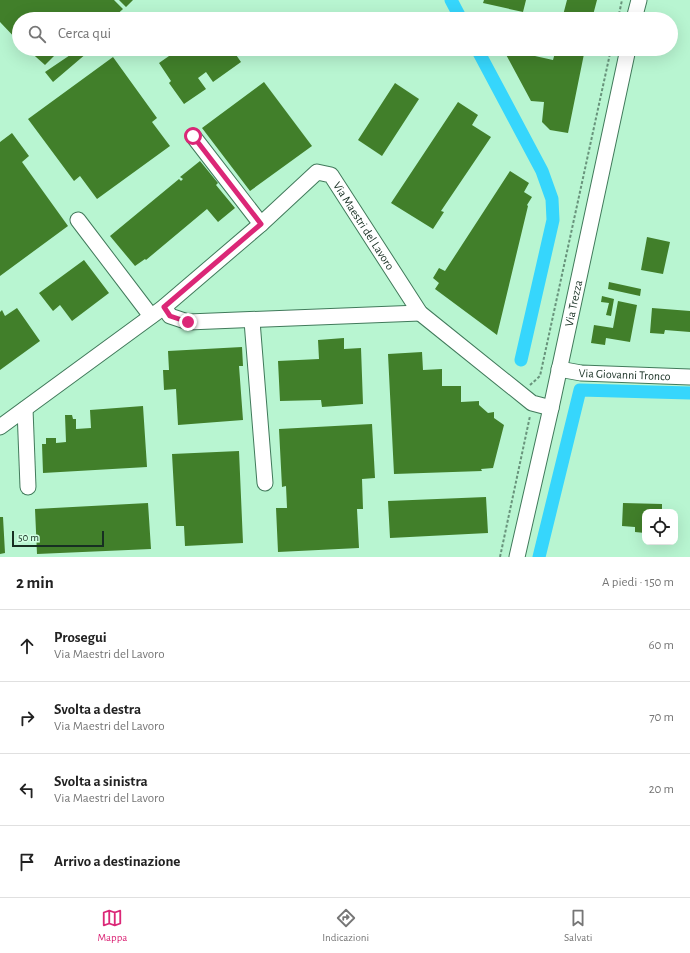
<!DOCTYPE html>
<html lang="it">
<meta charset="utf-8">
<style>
:root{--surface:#fff;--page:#f2f2f2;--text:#222;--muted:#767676;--line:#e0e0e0;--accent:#db2777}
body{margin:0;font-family:"Alegreya Sans",sans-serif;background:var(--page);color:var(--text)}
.controls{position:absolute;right:12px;bottom:12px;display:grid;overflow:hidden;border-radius:8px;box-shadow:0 4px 16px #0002}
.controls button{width:36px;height:36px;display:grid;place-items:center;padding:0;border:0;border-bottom:1px solid var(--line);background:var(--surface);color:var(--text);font:20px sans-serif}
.scale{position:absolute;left:12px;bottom:10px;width:92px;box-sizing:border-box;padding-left:4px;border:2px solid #172f22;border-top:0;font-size:11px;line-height:14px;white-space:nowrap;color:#172f22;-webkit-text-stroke:3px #cfffe2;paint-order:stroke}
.stop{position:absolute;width:12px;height:12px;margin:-9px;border:3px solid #db2777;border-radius:50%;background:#fff}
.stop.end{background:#db2777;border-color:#fff;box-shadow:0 1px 4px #0008}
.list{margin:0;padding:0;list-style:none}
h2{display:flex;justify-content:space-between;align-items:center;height:52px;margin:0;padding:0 16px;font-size:17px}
h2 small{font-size:13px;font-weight:400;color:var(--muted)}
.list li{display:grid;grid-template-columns:26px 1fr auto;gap:12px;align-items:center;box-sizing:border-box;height:72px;padding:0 16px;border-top:1px solid var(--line)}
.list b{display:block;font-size:15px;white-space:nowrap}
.list p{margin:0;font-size:13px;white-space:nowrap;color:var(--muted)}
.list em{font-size:13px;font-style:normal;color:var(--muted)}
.icon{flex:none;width:22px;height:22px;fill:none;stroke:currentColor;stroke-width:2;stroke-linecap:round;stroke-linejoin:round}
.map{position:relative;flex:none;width:690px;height:557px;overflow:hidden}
.search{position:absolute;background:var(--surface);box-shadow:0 4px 16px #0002;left:12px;right:12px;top:12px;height:44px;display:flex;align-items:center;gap:10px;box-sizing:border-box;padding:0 14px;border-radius:22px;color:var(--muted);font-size:15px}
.sheet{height:340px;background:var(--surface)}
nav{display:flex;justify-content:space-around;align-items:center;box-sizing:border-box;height:56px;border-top:1px solid var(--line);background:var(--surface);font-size:11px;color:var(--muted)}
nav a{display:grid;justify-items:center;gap:2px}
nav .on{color:var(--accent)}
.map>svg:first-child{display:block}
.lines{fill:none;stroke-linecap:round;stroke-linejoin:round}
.canal{stroke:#36d6fc;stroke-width:13}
.building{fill:#417f2a}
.minor-casing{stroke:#417a5b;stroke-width:17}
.path{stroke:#68937b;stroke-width:2;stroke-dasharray:3 2;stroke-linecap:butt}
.minor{stroke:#fff;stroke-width:15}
.route{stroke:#db2777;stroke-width:5}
.labels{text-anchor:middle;stroke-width:4;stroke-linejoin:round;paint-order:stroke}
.street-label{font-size:12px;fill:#172f22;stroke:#cfffe2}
</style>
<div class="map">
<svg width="690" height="557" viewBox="0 0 690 557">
<rect width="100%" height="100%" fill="#b8f5d1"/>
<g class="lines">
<path class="canal" d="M 451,0 L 461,19
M 477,49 L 542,171 L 552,199 L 553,220 L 521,360
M 539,557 L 580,390 L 690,393"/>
</g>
<path class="building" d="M 0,0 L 114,0 L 123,9 L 112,19 L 19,19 L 19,42 L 0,22 Z
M 119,0 L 133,0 L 126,7 Z
M 484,0 L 526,0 L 523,12 L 483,3 Z
M 567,0 L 597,0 L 592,19 L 562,19 Z
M 27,49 L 61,49 L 45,65 Z
M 79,49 L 84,49 L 87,53 L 53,82 L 45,72 Z
M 179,49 L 232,49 L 241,62 L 213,82 L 206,72 L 198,78 L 206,89 L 184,104 L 169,83 L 171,81 L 159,63 Z
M 503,49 L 553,60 L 556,49 L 585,49 L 568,133 L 550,130 L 542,122 L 544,102 L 531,101 Z
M 113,57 L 157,118 L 152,122 L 170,146 L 97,199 L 80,176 L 74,181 L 28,119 Z
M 264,82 L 312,146 L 250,191 L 202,128 Z
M 395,83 L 419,99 L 382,156 L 358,140 Z
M 458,102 L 478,115 L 472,125 L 491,137 L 441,211 L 444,212 L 433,229 L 391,203 Z
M 12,133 L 29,156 L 22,162 L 68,226 L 0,276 L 0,142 Z
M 200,161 L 218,183 L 216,185 L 235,208 L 218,222 L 207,209 L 146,260 L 145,259 L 135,266 L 110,236 L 179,179 L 181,181 L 183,179 L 180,177 Z
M 510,171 L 529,183 L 524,192 L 532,197 L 527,205 L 528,206 L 497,335 L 435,289 L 439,283 L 433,278 L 439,268 L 445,271 Z
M 647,237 L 670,242 L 663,274 L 641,270 Z
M 84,260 L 109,293 L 72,321 L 60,305 L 53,311 L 39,293 Z
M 609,282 L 641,289 L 640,296 L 608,289 Z
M 602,296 L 614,299 L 611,316 L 606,315 L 609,303 L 601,302 Z
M 618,301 L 637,305 L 630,342 L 606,338 L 605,345 L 591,343 L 594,325 L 613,328 Z
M 17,308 L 40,341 L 0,370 L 0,312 L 2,310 L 5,316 Z
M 652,308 L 690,311 L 690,332 L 665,330 L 664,334 L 650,333 Z
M 344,338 L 344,349 L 361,348 L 363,404 L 322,407 L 321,400 L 280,401 L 278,361 L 319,359 L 318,340 Z
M 242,347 L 243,366 L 239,366 L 243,420 L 178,425 L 176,389 L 164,390 L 163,370 L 169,370 L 168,351 Z
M 422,352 L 423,370 L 442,369 L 442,386 L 461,386 L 461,402 L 479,401 L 479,405 L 488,413 L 494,412 L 494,418 L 504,425 L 493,468 L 481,469 L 482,471 L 394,474 L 388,354 Z
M 143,406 L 147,467 L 43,473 L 42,444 L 46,444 L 46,438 L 56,438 L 56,443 L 66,442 L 65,415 L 72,415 L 73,419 L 76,419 L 76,429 L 91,428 L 90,410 Z
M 372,424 L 375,478 L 362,479 L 363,509 L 357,509 L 359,548 L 278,552 L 276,508 L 287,508 L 286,486 L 282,487 L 279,429 Z
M 239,451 L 243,543 L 185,546 L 184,526 L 176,526 L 172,454 Z
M 486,497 L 488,533 L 390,538 L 388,501 Z
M 148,503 L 151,549 L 37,554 L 35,509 Z
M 623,503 L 662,504 L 662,512 L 645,512 L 645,533 L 635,532 L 635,527 L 622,526 Z
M 0,517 L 3,517 L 5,553 L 0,554 Z"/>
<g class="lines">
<defs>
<g id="minor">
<path d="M 634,19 L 639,0"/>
<path d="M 193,136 L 261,224"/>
<path d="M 78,220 L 151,316"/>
<path d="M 164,307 L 170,316 L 188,322 L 420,313"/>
<path d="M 252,321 L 265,483"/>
<path id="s1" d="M 559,369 L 581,373 L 690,377"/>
<path d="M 25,409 L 28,487"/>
<path id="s2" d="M 0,427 L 164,307 L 261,224 L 317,172 L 331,175 L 420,313 L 532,403 L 551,408"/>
<path id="s3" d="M 517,557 L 551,408 L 628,49"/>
</g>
</defs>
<use href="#minor" class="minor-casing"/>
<path class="path" d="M 618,19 L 622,0
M 530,385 L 540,376 L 611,49
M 500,557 L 530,416"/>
<use href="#minor" class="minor"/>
</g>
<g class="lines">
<path class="route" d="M 188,322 L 170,316 L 164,307 L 261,224 L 193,136"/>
</g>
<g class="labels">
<g class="street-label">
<text dy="4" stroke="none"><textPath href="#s2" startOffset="482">Via Maestri del Lavoro</textPath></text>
<text dy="4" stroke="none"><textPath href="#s3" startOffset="260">Via Trezza</textPath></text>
<text dy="4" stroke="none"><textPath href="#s1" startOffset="66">Via Giovanni Tronco</textPath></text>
</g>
</g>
</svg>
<div class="controls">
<button><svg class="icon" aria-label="locate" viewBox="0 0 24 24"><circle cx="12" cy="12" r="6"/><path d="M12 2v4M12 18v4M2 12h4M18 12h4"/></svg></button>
</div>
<div class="scale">50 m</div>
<div class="stop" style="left:193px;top:136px"></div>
<div class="stop end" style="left:188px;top:322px"></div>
<div class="search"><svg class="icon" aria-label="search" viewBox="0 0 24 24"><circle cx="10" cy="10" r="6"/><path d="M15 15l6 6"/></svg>Cerca qui</div>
</div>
<section class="sheet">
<h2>2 min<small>A piedi · 150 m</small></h2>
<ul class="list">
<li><svg class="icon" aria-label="ahead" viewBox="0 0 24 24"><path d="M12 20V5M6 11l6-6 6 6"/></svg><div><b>Prosegui</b><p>Via Maestri del Lavoro</p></div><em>60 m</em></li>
<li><svg class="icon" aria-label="right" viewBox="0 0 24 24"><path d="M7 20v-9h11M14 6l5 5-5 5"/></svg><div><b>Svolta a destra</b><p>Via Maestri del Lavoro</p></div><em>70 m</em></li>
<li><svg class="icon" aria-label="left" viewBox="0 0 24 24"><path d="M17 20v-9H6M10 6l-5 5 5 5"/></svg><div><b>Svolta a sinistra</b><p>Via Maestri del Lavoro</p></div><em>20 m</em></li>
<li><svg class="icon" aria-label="arrive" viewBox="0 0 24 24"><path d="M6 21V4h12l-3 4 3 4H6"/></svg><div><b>Arrivo a destinazione</b></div></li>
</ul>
</section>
<nav>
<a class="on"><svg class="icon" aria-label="map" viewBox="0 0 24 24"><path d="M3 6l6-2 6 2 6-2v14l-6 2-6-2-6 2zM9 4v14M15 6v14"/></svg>Mappa</a>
<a><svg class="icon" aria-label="directions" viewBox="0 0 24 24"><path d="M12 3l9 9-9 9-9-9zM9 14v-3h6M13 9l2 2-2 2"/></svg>Indicazioni</a>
<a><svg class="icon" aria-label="saved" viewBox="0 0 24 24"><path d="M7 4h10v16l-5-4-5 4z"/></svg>Salvati</a>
</nav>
